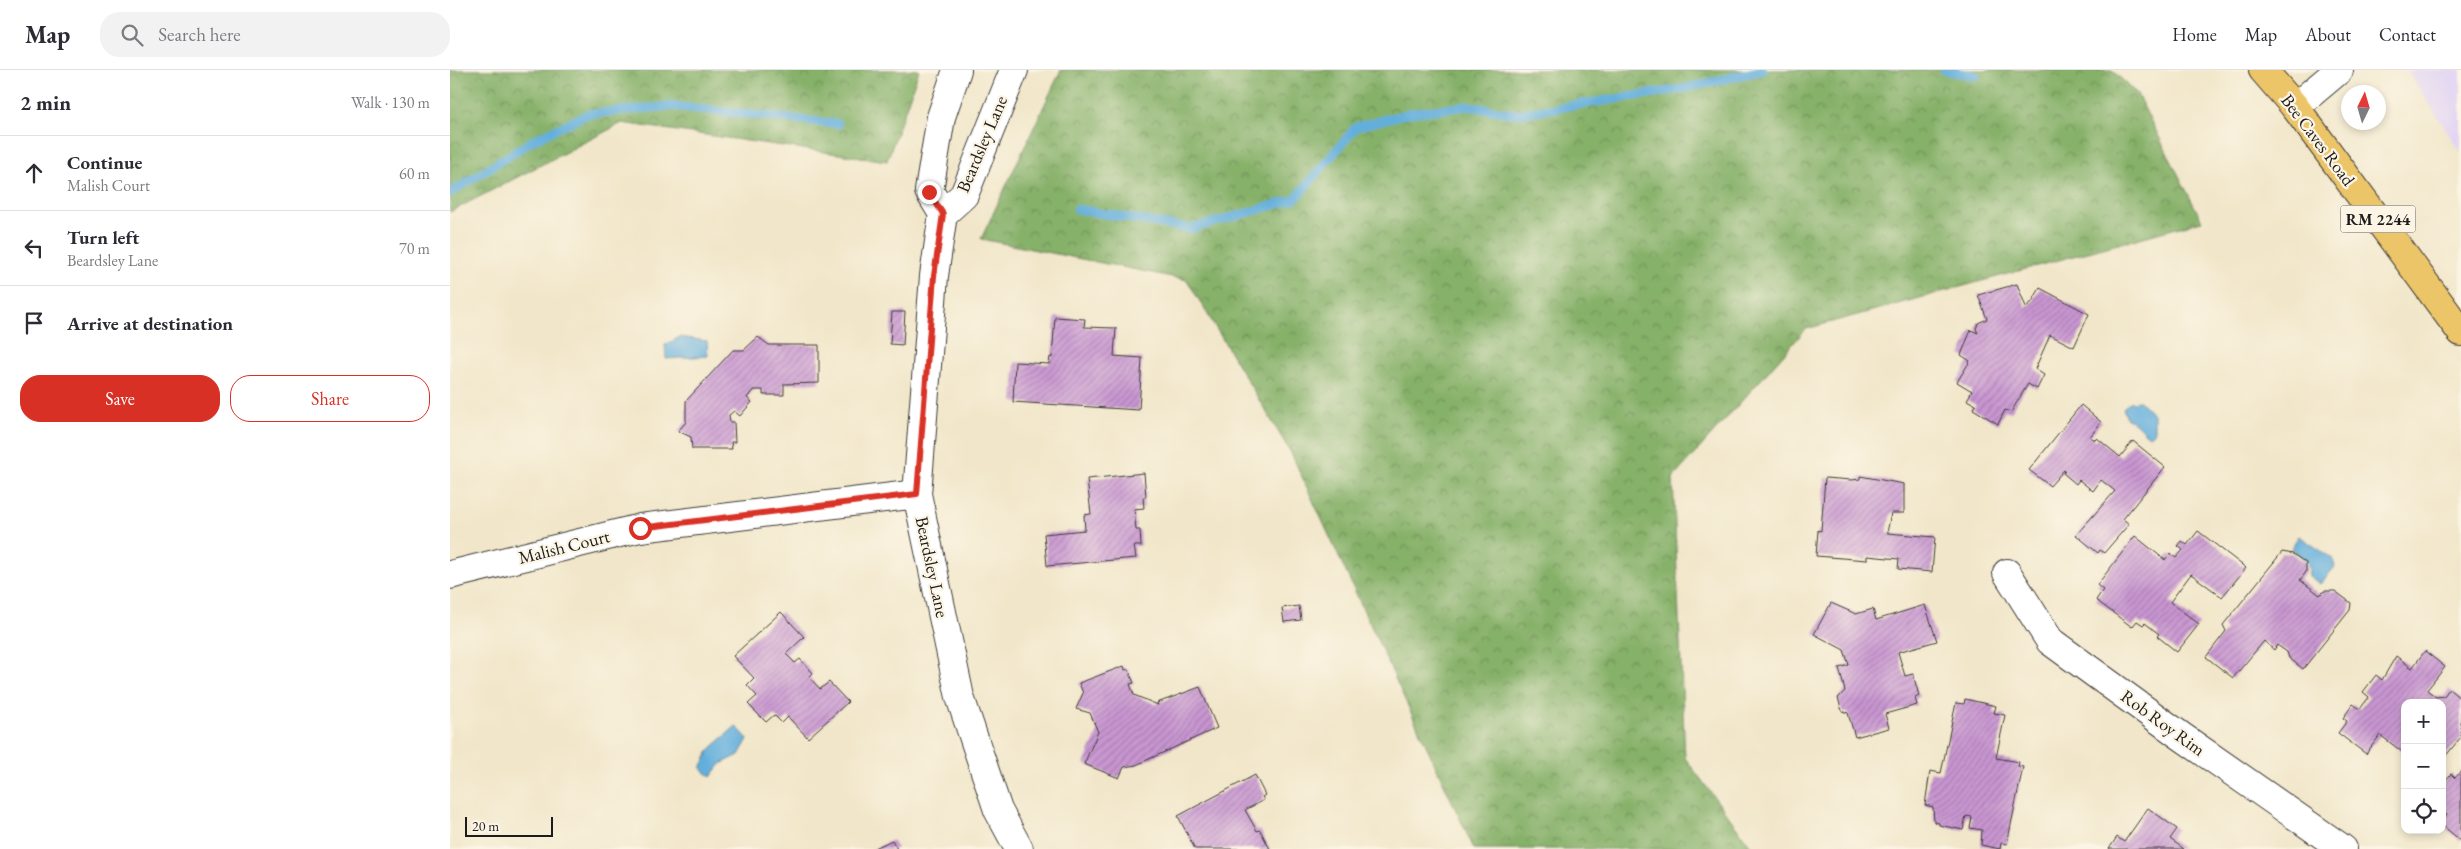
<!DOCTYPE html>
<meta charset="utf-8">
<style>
:root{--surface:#fff;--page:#f2f2f3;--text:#2b2b33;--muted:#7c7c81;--line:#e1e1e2;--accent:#d93025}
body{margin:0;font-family:"EB Garamond",serif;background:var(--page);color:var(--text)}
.controls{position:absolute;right:15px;bottom:15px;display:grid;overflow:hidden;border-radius:10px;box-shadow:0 2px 8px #0003}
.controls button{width:45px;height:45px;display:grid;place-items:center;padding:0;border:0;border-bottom:1px solid var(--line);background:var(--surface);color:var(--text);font:25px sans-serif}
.compass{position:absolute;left:1891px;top:15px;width:45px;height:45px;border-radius:50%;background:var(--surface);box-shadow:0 2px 8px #0003;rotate:5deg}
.scale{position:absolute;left:15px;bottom:12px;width:88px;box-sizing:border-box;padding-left:5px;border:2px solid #1c1c1c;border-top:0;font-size:14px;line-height:18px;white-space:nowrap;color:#1c1c1c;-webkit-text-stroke:4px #fcf5e5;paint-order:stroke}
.stop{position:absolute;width:15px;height:15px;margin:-11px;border:4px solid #d93025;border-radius:50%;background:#fff}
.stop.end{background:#d93025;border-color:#fff;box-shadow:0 1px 5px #0008}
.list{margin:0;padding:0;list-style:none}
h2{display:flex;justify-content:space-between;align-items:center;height:65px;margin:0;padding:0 20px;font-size:21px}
h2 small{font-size:16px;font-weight:400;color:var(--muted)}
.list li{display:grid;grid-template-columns:32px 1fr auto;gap:15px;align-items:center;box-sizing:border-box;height:75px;padding:0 20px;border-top:1px solid var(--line)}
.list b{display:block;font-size:19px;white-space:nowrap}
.list p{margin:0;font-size:16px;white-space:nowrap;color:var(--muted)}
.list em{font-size:16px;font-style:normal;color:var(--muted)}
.actions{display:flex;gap:10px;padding:15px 20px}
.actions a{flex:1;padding:11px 0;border:1px solid var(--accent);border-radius:20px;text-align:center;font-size:18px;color:var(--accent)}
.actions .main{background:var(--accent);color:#fff}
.icon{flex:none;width:28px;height:28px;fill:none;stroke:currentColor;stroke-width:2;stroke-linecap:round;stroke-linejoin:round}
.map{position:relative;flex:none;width:2011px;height:779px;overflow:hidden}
header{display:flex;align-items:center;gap:30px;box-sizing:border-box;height:70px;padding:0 25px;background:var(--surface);border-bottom:1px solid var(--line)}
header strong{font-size:24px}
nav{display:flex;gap:28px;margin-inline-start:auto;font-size:18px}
.search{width:350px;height:45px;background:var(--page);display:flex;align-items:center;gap:12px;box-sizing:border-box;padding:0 18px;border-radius:20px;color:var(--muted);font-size:19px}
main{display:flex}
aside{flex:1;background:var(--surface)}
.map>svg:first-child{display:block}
.built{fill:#e1d4f4}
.forest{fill:url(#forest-crowns);stroke:#516642}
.water{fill:#64afdc;stroke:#40667c}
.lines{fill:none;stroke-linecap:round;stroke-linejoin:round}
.stream{stroke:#64afdc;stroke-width:9}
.building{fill:url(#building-hatch)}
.minor-casing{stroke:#3c3a36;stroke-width:30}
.primary-casing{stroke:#3c3a36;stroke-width:30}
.minor{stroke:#fff;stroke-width:28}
.primary{stroke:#edc569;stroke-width:28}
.route{stroke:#d93025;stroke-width:6}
.labels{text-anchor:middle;stroke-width:4.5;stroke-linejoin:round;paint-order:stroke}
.shield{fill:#fcf5e5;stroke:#5f5d58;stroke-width:1}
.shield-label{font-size:16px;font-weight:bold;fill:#1c1c1c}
.street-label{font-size:18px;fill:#1c1c1c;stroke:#fcf5e5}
</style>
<header>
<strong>Map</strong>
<div class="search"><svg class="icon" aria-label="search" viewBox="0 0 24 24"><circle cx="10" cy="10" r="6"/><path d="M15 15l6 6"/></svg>Search here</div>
<nav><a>Home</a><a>Map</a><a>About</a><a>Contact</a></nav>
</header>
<main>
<aside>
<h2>2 min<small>Walk · 130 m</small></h2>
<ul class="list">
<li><svg class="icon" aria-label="ahead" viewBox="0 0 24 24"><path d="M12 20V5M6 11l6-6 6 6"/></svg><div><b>Continue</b><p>Malish Court</p></div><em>60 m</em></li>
<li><svg class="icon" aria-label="left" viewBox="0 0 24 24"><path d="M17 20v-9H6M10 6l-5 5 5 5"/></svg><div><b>Turn left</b><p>Beardsley Lane</p></div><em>70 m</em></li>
<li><svg class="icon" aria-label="arrive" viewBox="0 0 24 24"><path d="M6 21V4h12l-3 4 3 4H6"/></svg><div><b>Arrive at destination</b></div></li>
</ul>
<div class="actions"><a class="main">Save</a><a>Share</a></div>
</aside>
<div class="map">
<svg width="2011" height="779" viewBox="0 0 2011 779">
<defs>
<pattern id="forest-crowns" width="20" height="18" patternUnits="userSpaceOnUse" patternTransform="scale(1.25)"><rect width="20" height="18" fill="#86b169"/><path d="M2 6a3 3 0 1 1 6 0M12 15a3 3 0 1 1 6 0" fill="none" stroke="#6d8f56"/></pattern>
<pattern id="building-hatch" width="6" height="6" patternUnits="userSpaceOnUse" patternTransform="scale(1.25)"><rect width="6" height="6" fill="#c996d2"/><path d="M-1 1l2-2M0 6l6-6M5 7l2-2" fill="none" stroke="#a27aaa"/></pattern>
</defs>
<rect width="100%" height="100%" fill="#fcf5e5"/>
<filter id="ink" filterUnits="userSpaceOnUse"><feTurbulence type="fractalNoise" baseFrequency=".02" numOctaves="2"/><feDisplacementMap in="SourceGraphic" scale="10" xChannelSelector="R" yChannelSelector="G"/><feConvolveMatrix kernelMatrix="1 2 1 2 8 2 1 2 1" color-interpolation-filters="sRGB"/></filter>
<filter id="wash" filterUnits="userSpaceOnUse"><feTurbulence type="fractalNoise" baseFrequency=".0096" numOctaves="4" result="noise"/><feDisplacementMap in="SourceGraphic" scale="20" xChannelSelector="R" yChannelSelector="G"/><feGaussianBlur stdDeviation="1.12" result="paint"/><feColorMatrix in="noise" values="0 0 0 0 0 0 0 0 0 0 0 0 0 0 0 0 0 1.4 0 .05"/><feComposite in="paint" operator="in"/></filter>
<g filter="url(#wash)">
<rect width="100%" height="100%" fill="#f1e6c9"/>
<path class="built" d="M 1957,0 L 2011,0 L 2011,83 Z"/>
<path class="forest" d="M 0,0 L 469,0 L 437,91 L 172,53 L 0,142 Z
M 611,0 L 1662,0 L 1687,24 L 1752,151 L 1356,259 L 1223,408 L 1235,688 L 1303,779 L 1024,779 L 841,383 L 737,210 L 531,169 Z"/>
<path class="water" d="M 230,267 L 257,271 L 258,286 L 216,289 L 215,275 Z
M 1690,331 L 1704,345 L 1704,363 L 1700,366 C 1692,363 1691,354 1677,349 L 1673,338 L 1680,332 Z
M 1849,466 L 1883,489 L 1885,497 L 1870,514 L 1859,506 L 1858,492 L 1841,478 Z
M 286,656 L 298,669 L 289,685 L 271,694 L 261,707 L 251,698 L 260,679 Z"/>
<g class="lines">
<path class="stream" d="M 1494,0 L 1526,6
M 0,123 L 85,69 L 138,44 L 222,36 L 388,54
M 627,139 L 741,159 L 845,129 L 906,57 L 959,43 L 1018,36 L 1066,44 L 1232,19 L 1313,0"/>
</g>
<g id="blocks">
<path class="building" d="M 1567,214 L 1576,237 L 1582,232 L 1590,218 L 1639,244 L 1624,277 L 1600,265 L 1585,299 L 1594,305 L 1587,319 L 1578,314 L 1561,342 L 1555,340 L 1548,354 L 1523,339 L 1526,335 L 1517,330 L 1522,321 L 1507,312 L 1520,291 L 1511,285 L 1521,260 L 1528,263 L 1526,259 L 1528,253 L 1537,249 L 1528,225 Z
M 442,242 L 455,242 L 453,275 L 440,274 Z
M 605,247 L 635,249 L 634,257 L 666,258 L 664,286 L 692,288 L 689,340 L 563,332 L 565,292 L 599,294 L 600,287 L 602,288 Z
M 308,267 L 319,275 L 369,275 L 369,313 L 334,314 L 334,325 L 313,325 L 313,320 L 303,320 L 297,328 L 302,332 L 290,346 L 284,341 L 279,345 L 280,352 L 284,352 L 285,372 L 281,372 L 282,379 L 242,379 L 241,367 L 228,361 L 236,352 L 236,331 L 283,280 L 294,280 Z
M 1631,335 L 1651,352 L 1640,367 L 1645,370 L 1647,368 L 1670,387 L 1683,371 L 1715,397 L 1673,449 L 1679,454 L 1654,483 L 1650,480 L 1648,483 L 1626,465 L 1665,421 L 1651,410 L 1643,421 L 1629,410 L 1626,414 L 1613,403 L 1615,401 L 1614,400 L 1600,416 L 1579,400 Z
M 694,403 L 696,427 L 693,427 L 694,438 L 684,439 L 686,460 L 690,460 L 691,476 L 684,476 L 686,488 L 597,496 L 594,464 L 635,460 L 634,445 L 641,444 L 637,409 Z
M 1410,406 L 1454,414 L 1454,443 L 1441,443 L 1437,463 L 1485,467 L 1482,502 L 1448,499 L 1449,489 L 1417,486 L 1417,490 L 1366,486 L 1368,460 L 1371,461 L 1375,408 L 1402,410 L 1410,409 Z
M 1748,461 L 1796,498 L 1772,527 L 1741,504 L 1720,532 L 1749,554 L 1727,582 L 1707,566 L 1709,564 L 1695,553 L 1693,555 L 1687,551 L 1682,557 L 1646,530 L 1653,520 L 1647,515 L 1685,466 L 1715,490 L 1720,483 L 1726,488 L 1733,480 L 1728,476 L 1732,471 L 1737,475 Z
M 1832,482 L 1843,484 L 1856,493 L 1856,502 L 1850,510 L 1870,525 L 1874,521 L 1885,521 L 1901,533 L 1900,540 L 1853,599 L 1839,588 L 1837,582 L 1827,575 L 1824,580 L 1814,571 L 1783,608 L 1756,587 L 1776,561 L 1773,555 Z
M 1381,533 L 1406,544 L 1423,539 L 1426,550 L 1475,535 L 1487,571 L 1448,582 L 1455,606 L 1463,604 L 1469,626 L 1465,628 L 1467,635 L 1435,644 L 1439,658 L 1405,667 L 1398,643 L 1392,641 L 1388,628 L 1395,621 L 1389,598 L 1399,595 L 1394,580 L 1364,564 Z
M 849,536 L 851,550 L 834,552 L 832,538 Z
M 331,542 L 354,567 L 336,584 L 345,593 L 350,589 L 363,603 L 359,607 L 370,619 L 379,612 L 398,632 L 358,668 L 338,647 L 332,653 L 324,645 L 316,652 L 298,634 L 307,626 L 297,615 L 304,608 L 283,586 Z
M 1975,581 L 1995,597 L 1977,620 L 1986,627 L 1994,626 L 1999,619 L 2011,629 L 2011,667 L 1994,688 L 1992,687 L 1992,633 L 1955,633 L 1955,684 L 1930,665 L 1916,684 L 1888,663 L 1897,651 L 1893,648 L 1903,634 L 1910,639 L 1919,627 L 1913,622 L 1926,605 L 1932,610 L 1946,586 L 1962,598 Z
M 674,596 L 675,600 L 678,599 L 684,613 L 680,614 L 684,625 L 708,635 L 707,633 L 750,617 L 767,658 L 686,695 L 674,697 L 669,708 L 634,694 L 648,662 L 640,643 L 626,639 L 633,623 L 629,613 Z
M 1515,629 L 1546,636 L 1544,643 L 1555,645 L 1546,688 L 1569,692 L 1568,696 L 1573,697 L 1557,774 L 1551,773 L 1550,779 L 1531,775 L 1532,760 L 1520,758 L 1522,747 L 1516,746 L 1513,760 L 1489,755 L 1489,753 L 1484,752 L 1483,737 L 1475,735 L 1480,701 L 1491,703 L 1506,633 L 1514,634 Z
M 2011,701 L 2011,771 L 1992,755 L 1992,751 L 1997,745 L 1992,740 L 1992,714 L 2001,704 L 2005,708 Z
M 805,705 L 815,725 L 812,727 L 814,730 L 795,740 L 807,761 L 810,760 L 820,779 L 745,779 L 728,746 Z
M 1698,738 L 1727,759 L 1720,769 L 1734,779 L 1659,779 L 1667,767 L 1674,772 Z
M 442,770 L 447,779 L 423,779 Z"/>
</g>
</g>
<g filter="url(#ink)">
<use href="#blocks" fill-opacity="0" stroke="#3c3a36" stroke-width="1"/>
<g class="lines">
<defs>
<path id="minor" d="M 507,0 L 491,47 L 479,121 L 493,144 L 514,125 L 564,0
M 1845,37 L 1889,0
M 493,144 L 484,206 L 467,424 L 510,627 L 548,740 L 569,779
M 1557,503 L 1600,571 L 1731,666 L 1893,779
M 0,505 L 190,458 L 467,424"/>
<path id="primary" d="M 1813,0 L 1845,37 L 2011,262"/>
</defs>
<use href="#minor" class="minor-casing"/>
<use href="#primary" class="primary-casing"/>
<use href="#minor" class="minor"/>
<use href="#primary" class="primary"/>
</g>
</g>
<g class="lines" filter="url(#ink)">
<path class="route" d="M 190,458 L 467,424 L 484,206 L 493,144 L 479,122"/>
</g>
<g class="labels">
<rect class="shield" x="1890.5" y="135.5" width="75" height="27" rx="4"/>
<g class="shield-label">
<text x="1928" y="155">RM 2244</text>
</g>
<g class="street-label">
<text transform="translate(1868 70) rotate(53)" y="6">Bee Caves Road</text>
<text transform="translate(532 74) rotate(-67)" y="6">Beardsley Lane</text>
<text transform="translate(114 477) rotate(-14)" y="6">Malish Court</text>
<text transform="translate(482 497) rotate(78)" y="6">Beardsley Lane</text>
<text transform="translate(1713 653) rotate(36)" y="6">Rob Roy Rim</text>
</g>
</g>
</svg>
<div class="controls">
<button>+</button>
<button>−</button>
<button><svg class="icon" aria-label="locate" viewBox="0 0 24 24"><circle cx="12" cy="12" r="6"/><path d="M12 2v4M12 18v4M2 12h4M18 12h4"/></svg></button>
</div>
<svg class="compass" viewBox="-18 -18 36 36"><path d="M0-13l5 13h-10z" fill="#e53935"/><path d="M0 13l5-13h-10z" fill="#7c7c81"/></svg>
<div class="scale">20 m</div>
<div class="stop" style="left:190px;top:458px"></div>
<div class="stop end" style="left:479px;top:122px"></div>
</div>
</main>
